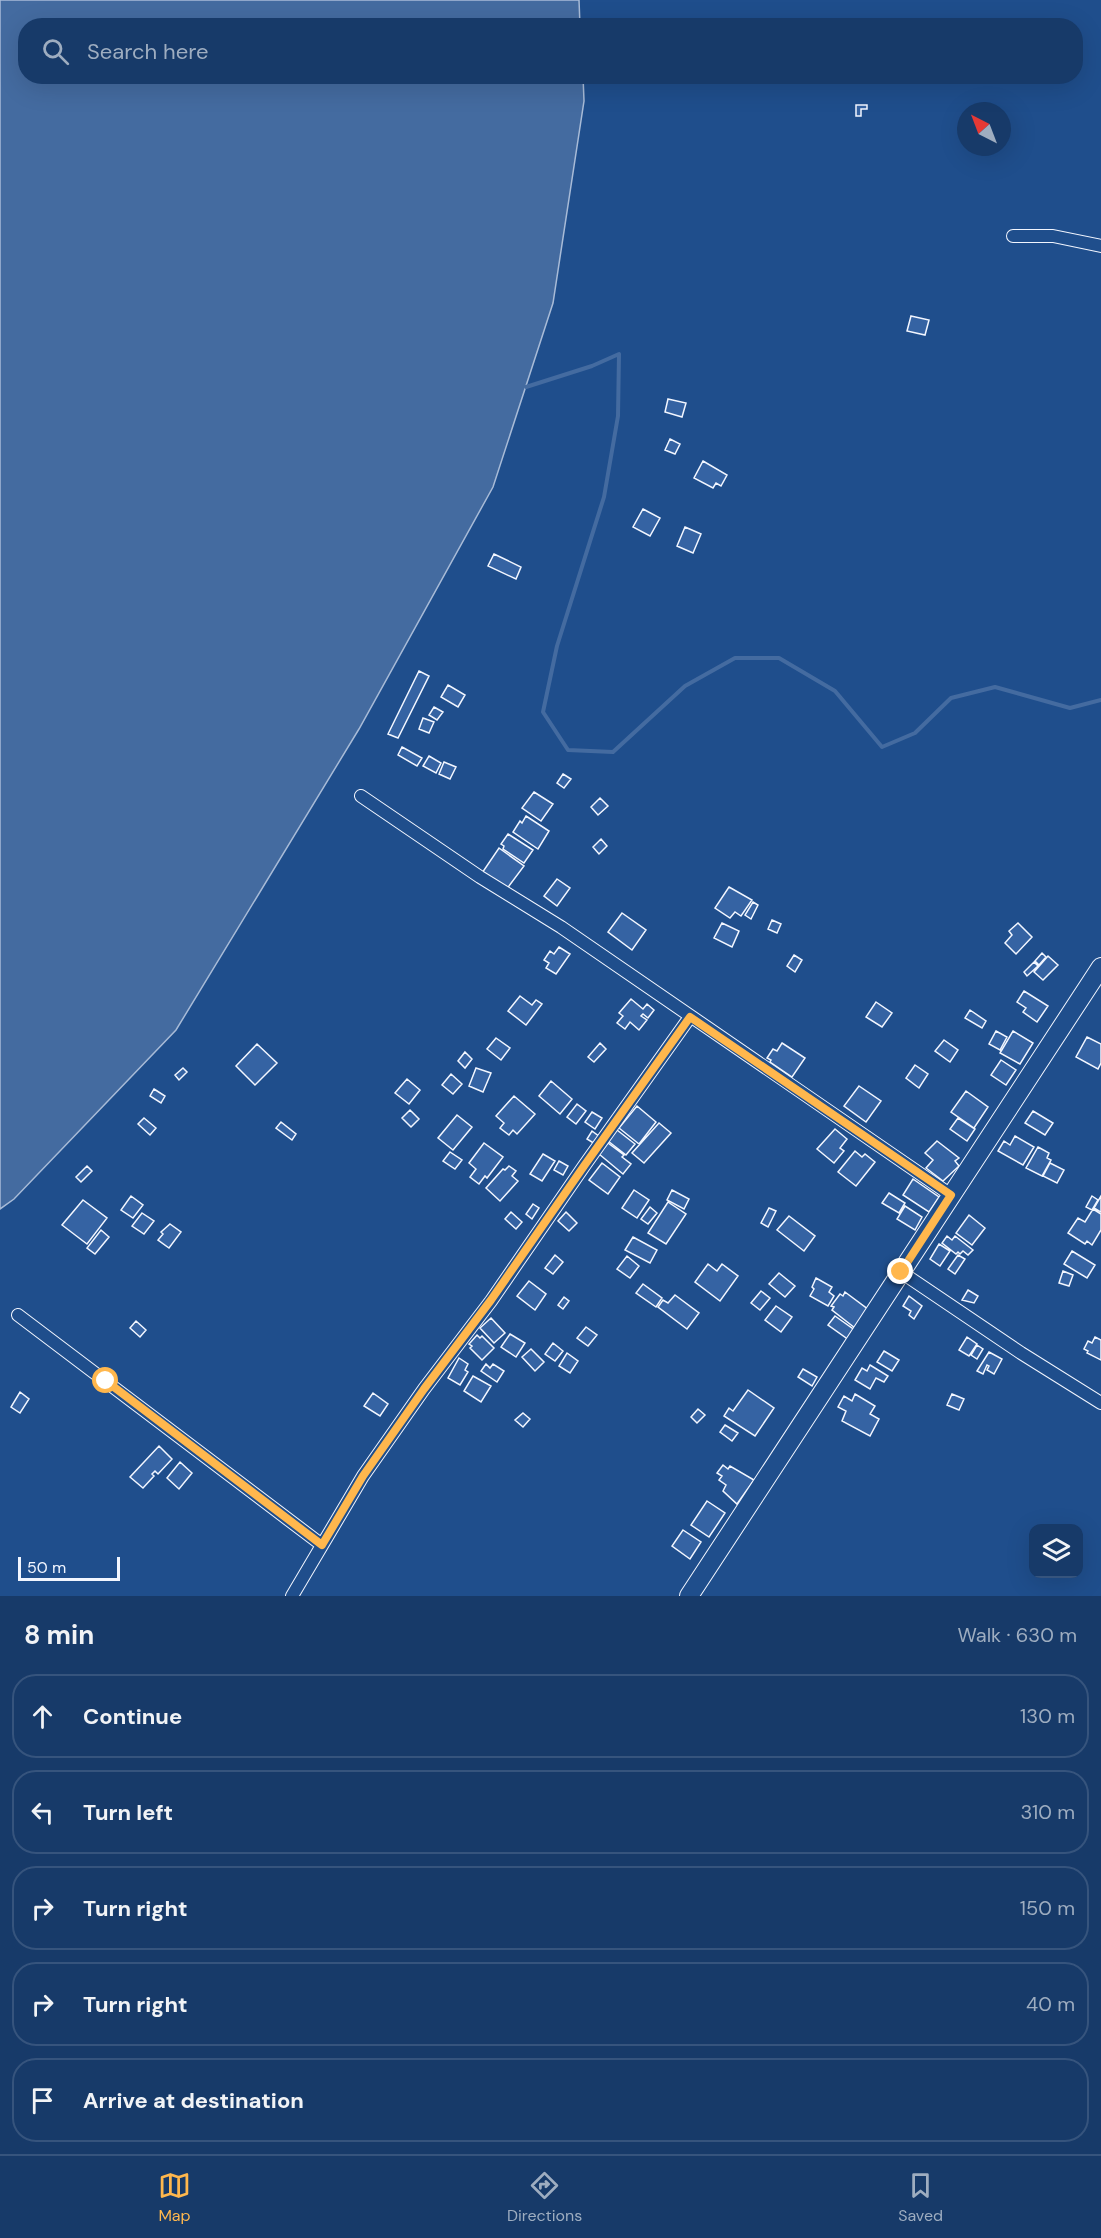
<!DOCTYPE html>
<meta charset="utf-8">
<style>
:root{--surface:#173a69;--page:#20416f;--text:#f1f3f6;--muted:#9eadc0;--line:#36547d;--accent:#ffb74d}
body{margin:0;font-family:"DM Sans",sans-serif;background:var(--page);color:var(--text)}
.controls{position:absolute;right:18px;bottom:18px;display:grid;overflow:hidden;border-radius:12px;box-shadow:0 6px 24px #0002}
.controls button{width:54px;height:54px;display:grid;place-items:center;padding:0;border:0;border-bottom:2px solid var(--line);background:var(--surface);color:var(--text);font:30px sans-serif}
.compass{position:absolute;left:957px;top:102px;width:54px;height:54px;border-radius:50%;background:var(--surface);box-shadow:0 6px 24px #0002;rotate:318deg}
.scale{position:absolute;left:18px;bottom:15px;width:102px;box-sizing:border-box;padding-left:6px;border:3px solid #f2f6ff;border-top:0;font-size:16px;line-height:21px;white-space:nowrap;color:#f2f6ff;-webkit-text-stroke:4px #1f4e8c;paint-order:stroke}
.stop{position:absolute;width:18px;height:18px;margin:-14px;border:4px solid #ffb74d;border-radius:50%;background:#fff}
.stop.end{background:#ffb74d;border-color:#fff;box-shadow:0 2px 6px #0008}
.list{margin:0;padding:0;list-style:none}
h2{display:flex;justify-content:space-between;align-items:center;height:78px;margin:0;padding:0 24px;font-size:26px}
h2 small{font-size:20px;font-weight:400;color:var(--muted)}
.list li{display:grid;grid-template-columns:39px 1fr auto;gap:18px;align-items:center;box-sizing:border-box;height:84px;margin:0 12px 12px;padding:0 12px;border:2px solid var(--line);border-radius:24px}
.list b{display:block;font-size:22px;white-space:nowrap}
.list em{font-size:20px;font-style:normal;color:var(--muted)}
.icon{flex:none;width:33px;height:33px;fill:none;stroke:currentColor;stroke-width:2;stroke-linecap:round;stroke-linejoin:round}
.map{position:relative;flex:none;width:1101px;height:1596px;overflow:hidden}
.search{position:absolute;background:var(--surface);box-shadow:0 6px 24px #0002;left:18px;right:18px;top:18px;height:66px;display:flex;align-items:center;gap:15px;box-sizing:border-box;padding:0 21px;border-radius:24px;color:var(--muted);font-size:22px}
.sheet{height:558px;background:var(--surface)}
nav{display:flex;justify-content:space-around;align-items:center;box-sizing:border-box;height:84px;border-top:2px solid var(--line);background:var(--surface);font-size:16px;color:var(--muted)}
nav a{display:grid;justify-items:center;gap:3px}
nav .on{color:var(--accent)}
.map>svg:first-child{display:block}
.water{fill:#446ba0;stroke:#a8bbd7;stroke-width:1.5}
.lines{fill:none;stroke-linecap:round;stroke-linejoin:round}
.stream{stroke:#446ba0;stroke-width:4}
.building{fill:#3563a3;stroke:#f2f6ff;stroke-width:1.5}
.street-casing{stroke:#f2f6ff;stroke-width:14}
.secondary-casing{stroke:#f2f6ff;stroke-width:20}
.street{stroke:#1f4e8c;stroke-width:12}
.secondary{stroke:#1f4e8c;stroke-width:18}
.route{stroke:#ffb74d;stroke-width:8}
</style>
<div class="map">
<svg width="1101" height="1596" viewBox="0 0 1101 1596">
<rect width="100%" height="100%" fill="#1f4e8c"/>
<path class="water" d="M 0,0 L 579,0 L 580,26 L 26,26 L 26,76 L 583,76 L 584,101 L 553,303 L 493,487 L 359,729 L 176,1030 L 14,1199 L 0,1209 Z"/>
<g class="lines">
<path class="stream" d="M 526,387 L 592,366 L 619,354 L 618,416 L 604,497 L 557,646 L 543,712 L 568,750 L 613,752 L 685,686 L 735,658 L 779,658 L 835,691 L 882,747 L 915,733 L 951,698 L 995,687 L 1070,708 L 1101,700"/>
</g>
<path class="building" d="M 856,105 L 867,105 L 867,109 L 861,109 L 861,116 L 856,116 Z
M 911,316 L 929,320 L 925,335 L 907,331 Z
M 668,399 L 686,403 L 682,417 L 665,412 Z
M 670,439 L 680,444 L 675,454 L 665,450 Z
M 703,461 L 727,475 L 721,486 L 716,483 L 713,488 L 694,478 Z
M 643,509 L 660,518 L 650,536 L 633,527 Z
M 685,527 L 701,534 L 693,553 L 677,546 Z
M 494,554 L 521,567 L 516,579 L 488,566 Z
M 419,671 L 429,676 L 398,738 L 388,734 Z
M 448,685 L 465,695 L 458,707 L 441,697 Z
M 434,707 L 443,712 L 437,720 L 429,715 Z
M 423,718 L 434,722 L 429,733 L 419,729 Z
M 402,747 L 422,758 L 417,766 L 398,755 Z
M 429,756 L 441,763 L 436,773 L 423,766 Z
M 444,762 L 456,767 L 450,779 L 439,774 Z
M 563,774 L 571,779 L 564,788 L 557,783 Z
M 534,792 L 553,804 L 541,821 L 522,808 Z
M 600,798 L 608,806 L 598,815 L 591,807 Z
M 526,816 L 549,831 L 538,849 L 513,832 L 520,821 L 522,823 Z
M 508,834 L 533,850 L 524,863 L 503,849 L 504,846 L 501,844 Z
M 601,839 L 607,846 L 599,854 L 593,847 Z
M 499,848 L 524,866 L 506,890 L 482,873 Z
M 557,879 L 570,888 L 557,906 L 544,896 Z
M 729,887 L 752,900 L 741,916 L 735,912 L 730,918 L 715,908 Z
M 753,902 L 758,905 L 751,919 L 745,915 Z
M 622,913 L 646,930 L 632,950 L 608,932 Z
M 772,920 L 781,924 L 777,933 L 768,929 Z
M 722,923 L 739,931 L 732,947 L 714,938 Z
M 1018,923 L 1032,937 L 1016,954 L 1005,943 L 1012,935 L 1009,931 Z
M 559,947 L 570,954 L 556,974 L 546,968 L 549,963 L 544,960 L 550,951 L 554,954 Z
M 1042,953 L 1046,957 L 1039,965 L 1035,961 Z
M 794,955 L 802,960 L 795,972 L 787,966 Z
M 1048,956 L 1058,965 L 1043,980 L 1034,972 Z
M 1034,962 L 1038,966 L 1027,976 L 1024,972 Z
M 1024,991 L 1048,1006 L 1037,1022 L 1023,1012 L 1026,1008 L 1017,1002 Z
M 520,996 L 532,1005 L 536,1000 L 542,1004 L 526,1025 L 508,1011 Z
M 631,999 L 643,1009 L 647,1004 L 654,1010 L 648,1018 L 643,1014 L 641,1016 L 647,1020 L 639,1030 L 630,1022 L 625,1029 L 617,1023 L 623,1016 L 619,1013 Z
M 876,1002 L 892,1013 L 882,1027 L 866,1017 Z
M 970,1010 L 986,1021 L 982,1028 L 965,1018 Z
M 996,1031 L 1007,1037 L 1000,1050 L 989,1044 Z
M 1013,1031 L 1033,1043 L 1020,1064 L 1000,1053 Z
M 1087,1037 L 1101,1044 L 1101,1063 L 1098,1069 L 1076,1057 Z
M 496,1038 L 510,1048 L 501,1060 L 487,1049 Z
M 944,1040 L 958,1050 L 950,1062 L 935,1051 Z
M 600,1043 L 606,1049 L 594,1062 L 588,1057 Z
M 782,1043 L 805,1058 L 792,1077 L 770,1062 L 771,1060 L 767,1058 L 773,1049 L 777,1051 Z
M 257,1044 L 277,1063 L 255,1085 L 236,1066 Z
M 465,1052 L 472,1059 L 465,1068 L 458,1061 Z
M 1001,1060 L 1016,1070 L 1006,1085 L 991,1075 Z
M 915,1065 L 928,1074 L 919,1088 L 906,1078 Z
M 183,1068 L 187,1072 L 179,1080 L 175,1075 Z
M 476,1068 L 491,1073 L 483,1092 L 469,1086 Z
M 451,1074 L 462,1084 L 453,1094 L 442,1085 Z
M 407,1079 L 420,1090 L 409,1104 L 395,1093 Z
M 551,1081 L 572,1099 L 560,1114 L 539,1096 Z
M 859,1086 L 881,1101 L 866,1122 L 844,1106 Z
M 154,1089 L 165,1096 L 161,1103 L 150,1096 Z
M 966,1091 L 988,1107 L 974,1128 L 951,1112 Z
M 514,1096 L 535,1114 L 517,1134 L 513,1130 L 509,1135 L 500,1128 L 504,1123 L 496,1116 Z
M 577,1104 L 586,1111 L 576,1124 L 567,1117 Z
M 637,1106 L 656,1122 L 639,1144 L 619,1128 Z
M 410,1110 L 419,1119 L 411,1127 L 402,1118 Z
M 1033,1111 L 1053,1123 L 1045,1135 L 1025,1123 Z
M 592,1112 L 602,1118 L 595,1129 L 585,1122 Z
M 457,1115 L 472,1127 L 453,1150 L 438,1138 Z
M 144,1118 L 156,1128 L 150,1135 L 138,1124 Z
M 958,1118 L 975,1129 L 967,1141 L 950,1129 Z
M 281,1122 L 296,1134 L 292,1140 L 276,1128 Z
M 659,1123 L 671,1133 L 644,1163 L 632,1153 Z
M 835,1129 L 847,1139 L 840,1148 L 844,1151 L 834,1163 L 817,1149 Z
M 617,1130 L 635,1144 L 626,1155 L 608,1141 Z
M 592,1131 L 600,1137 L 595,1144 L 587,1139 Z
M 1015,1136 L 1034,1147 L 1023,1165 L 998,1151 L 1004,1141 L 1010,1145 Z
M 937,1141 L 959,1158 L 955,1161 L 959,1166 L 943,1181 L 926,1168 L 933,1160 L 925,1153 Z
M 484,1143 L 503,1157 L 487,1178 L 485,1176 L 479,1184 L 470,1177 L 476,1169 L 469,1163 Z
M 608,1143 L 624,1155 L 622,1157 L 631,1164 L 623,1174 L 599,1154 Z
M 1038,1147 L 1049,1153 L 1047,1158 L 1051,1160 L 1042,1176 L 1026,1168 Z
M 855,1151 L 862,1157 L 865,1154 L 875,1162 L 856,1186 L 838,1172 Z
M 450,1152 L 462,1160 L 455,1169 L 443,1161 Z
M 543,1154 L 555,1161 L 542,1181 L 530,1174 Z
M 559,1161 L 568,1166 L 563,1175 L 554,1170 Z
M 602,1163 L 620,1177 L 608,1194 L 589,1180 Z
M 1050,1163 L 1064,1170 L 1057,1183 L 1043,1176 Z
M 87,1166 L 92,1171 L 81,1182 L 76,1177 Z
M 509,1166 L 516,1171 L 512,1176 L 518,1181 L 500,1201 L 486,1188 L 503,1169 L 505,1170 Z
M 913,1179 L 939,1197 L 929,1212 L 903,1195 Z
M 634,1190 L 649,1200 L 637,1218 L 622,1208 Z
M 672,1190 L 689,1199 L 684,1209 L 667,1200 Z
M 889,1193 L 905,1203 L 899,1213 L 882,1203 Z
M 131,1196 L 143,1205 L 133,1218 L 121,1210 Z
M 1092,1196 L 1098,1200 L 1092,1210 L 1086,1207 Z
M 1101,1196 L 1101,1212 L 1094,1208 Z
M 83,1200 L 107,1218 L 87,1244 L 62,1225 Z
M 668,1202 L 686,1214 L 666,1244 L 648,1233 Z
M 533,1204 L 539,1208 L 532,1219 L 526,1214 Z
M 905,1206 L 922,1217 L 915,1230 L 897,1219 Z
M 650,1207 L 657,1213 L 648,1224 L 641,1219 Z
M 769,1208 L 776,1211 L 768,1227 L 761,1223 Z
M 1093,1209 L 1101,1214 L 1101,1230 L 1092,1245 L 1087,1241 L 1085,1244 L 1068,1233 L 1078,1218 L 1085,1222 Z
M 511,1212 L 522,1222 L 516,1229 L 505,1219 Z
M 566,1212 L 577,1223 L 569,1231 L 558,1221 Z
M 142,1213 L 154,1221 L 144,1234 L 132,1226 Z
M 969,1215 L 985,1228 L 972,1245 L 956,1233 Z
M 789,1216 L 815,1236 L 804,1251 L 777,1230 Z
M 170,1224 L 181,1232 L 169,1248 L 158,1240 L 163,1234 L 161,1232 Z
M 101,1230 L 109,1237 L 95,1254 L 87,1248 Z
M 947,1236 L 952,1240 L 955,1236 L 973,1250 L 968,1255 L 963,1251 L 960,1254 L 958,1252 L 956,1254 L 942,1243 Z
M 633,1237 L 657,1250 L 650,1263 L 625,1250 Z
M 939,1244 L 950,1251 L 940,1266 L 930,1259 Z
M 1072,1251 L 1095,1265 L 1087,1278 L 1064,1264 Z
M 555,1255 L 563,1262 L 553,1274 L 545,1268 Z
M 958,1255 L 965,1259 L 955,1274 L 948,1269 Z
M 627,1256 L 639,1266 L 630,1278 L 617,1269 Z
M 708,1264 L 717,1271 L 722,1264 L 738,1276 L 720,1301 L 695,1282 Z
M 1063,1271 L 1073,1275 L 1069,1286 L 1059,1283 Z
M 779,1273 L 795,1286 L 785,1297 L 769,1284 Z
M 816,1278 L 832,1287 L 829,1292 L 834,1296 L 828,1306 L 810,1296 L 814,1289 L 812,1287 Z
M 529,1281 L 546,1294 L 535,1310 L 517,1296 Z
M 643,1284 L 662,1298 L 656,1307 L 636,1293 Z
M 968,1290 L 978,1296 L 974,1303 L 962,1300 Z
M 761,1291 L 770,1298 L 760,1310 L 751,1303 Z
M 845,1292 L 869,1310 L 855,1328 L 832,1310 L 834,1307 L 831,1306 L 840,1294 L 843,1296 Z
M 675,1295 L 699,1313 L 687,1329 L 658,1307 L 663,1300 L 668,1303 Z
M 909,1296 L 922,1306 L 914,1319 L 909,1315 L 911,1311 L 903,1306 Z
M 564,1297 L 569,1301 L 563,1309 L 558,1305 Z
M 776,1306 L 792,1317 L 781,1332 L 765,1320 Z
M 835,1316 L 856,1331 L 849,1340 L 828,1325 Z
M 491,1318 L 505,1333 L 494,1343 L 480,1328 Z
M 136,1321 L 146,1330 L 140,1337 L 130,1328 Z
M 586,1327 L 597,1335 L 588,1346 L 577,1338 Z
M 510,1334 L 525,1343 L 516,1357 L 501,1347 Z
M 477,1335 L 480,1338 L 482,1336 L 494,1348 L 482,1360 L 470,1348 L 472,1346 L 469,1344 Z
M 967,1337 L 977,1344 L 969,1356 L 959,1350 Z
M 1095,1337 L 1101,1340 L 1101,1360 L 1087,1353 L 1088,1351 L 1084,1349 L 1088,1341 L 1092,1343 Z
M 553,1343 L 563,1351 L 555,1361 L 545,1354 Z
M 977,1345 L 983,1349 L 977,1359 L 971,1355 Z
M 531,1349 L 544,1362 L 535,1371 L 522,1357 Z
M 884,1351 L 899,1360 L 892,1371 L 877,1362 Z
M 989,1352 L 1002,1359 L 994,1374 L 987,1370 L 989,1366 L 987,1365 L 983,1374 L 977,1371 Z
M 567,1353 L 578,1361 L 570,1373 L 559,1366 Z
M 459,1358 L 468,1364 L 465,1370 L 468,1372 L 460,1385 L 448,1378 Z
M 486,1364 L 490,1368 L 493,1364 L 504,1371 L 497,1382 L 481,1371 Z
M 870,1365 L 888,1376 L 884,1382 L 876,1378 L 870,1389 L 855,1380 L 862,1368 L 867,1371 Z
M 803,1369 L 817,1377 L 812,1386 L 798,1377 Z
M 473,1376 L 491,1386 L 481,1402 L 464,1391 Z
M 748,1390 L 774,1408 L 755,1436 L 724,1416 L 729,1408 L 733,1411 Z
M 20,1392 L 29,1399 L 20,1413 L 11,1407 Z
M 373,1393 L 388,1404 L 380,1416 L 364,1406 Z
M 855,1394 L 875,1406 L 870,1414 L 879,1419 L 870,1436 L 842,1421 L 846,1411 L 838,1407 L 844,1396 L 852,1401 Z
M 952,1394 L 964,1399 L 959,1410 L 947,1405 Z
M 698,1409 L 705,1415 L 697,1423 L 691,1417 Z
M 523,1413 L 530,1419 L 523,1427 L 515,1420 Z
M 725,1425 L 738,1433 L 732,1441 L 720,1432 Z
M 159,1446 L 172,1459 L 158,1474 L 155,1471 L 152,1474 L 154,1476 L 143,1488 L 130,1477 Z
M 180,1462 L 192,1473 L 179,1489 L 167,1478 Z
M 723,1465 L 728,1469 L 730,1466 L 754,1480 L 737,1504 L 723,1491 L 726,1485 L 719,1480 L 722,1476 L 717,1473 Z
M 707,1501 L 725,1513 L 709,1537 L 691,1525 Z
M 683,1530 L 701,1542 L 690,1559 L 672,1546 Z"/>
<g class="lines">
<defs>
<path id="street" d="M 1013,236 L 1053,236 L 1101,246
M 361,796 L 480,877 L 561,927 L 951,1195
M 901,1272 L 1021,1353 L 1101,1403
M 18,1315 L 322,1545
M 292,1596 L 363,1476 L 424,1389 L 491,1301 L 584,1166 L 690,1017"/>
<path id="secondary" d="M 689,1596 L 1101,967"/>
</defs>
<use href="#street" class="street-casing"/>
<use href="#secondary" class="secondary-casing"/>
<use href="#street" class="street"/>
<use href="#secondary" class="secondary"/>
</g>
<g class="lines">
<path class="route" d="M 106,1381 L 322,1545 L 363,1476 L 424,1389 L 491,1300 L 584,1166 L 690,1017 L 951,1195 L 901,1272"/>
</g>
</svg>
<div class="controls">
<button><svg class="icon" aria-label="layers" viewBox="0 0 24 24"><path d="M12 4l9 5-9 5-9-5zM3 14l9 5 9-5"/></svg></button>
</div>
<svg class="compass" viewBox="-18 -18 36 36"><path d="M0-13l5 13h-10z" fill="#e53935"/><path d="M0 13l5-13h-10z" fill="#9eadc0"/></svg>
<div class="scale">50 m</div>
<div class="stop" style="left:106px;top:1381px"></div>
<div class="stop end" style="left:901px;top:1272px"></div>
<div class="search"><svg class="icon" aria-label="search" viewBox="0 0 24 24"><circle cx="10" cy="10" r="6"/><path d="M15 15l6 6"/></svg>Search here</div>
</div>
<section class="sheet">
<h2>8 min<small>Walk · 630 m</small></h2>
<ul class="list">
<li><svg class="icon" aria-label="ahead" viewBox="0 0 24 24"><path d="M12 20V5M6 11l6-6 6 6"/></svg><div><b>Continue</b></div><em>130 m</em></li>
<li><svg class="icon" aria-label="left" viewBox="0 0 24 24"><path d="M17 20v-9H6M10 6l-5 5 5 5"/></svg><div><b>Turn left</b></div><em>310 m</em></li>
<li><svg class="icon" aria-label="right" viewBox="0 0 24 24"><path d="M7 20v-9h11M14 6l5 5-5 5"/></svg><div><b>Turn right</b></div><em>150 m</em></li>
<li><svg class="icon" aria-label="right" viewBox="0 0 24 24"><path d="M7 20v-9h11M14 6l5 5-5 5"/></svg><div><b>Turn right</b></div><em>40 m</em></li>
<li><svg class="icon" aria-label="arrive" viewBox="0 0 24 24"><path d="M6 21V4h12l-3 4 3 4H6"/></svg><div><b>Arrive at destination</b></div></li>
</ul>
</section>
<nav>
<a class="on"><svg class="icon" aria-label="map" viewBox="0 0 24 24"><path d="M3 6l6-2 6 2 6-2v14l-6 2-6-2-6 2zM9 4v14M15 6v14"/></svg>Map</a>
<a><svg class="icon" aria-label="directions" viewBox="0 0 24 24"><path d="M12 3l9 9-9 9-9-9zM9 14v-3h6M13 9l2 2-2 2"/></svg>Directions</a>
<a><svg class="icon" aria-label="saved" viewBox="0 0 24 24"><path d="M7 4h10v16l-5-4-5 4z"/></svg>Saved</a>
</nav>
